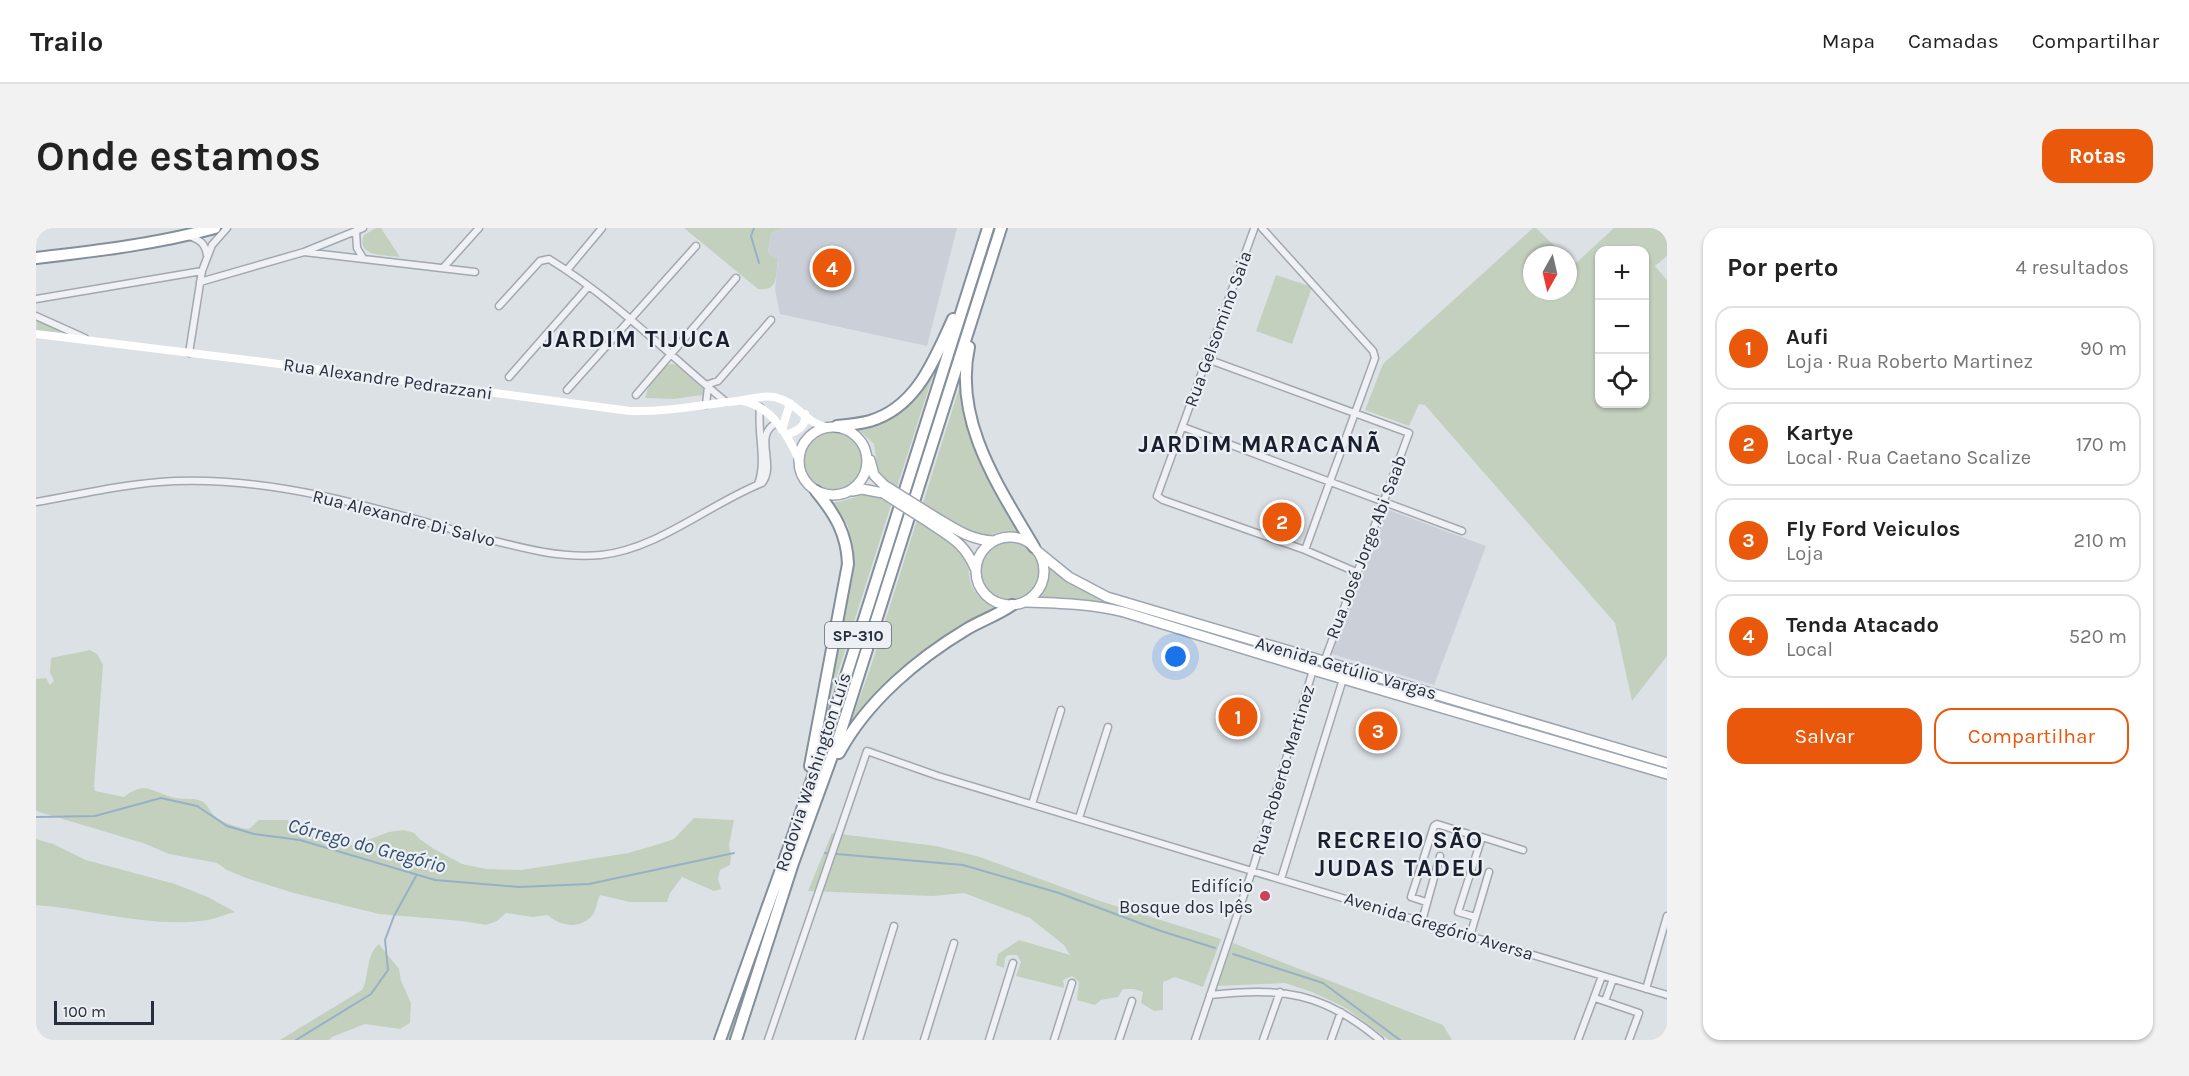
<!DOCTYPE html>
<html lang="pt">
<meta charset="utf-8">
<style>
:root{--surface:#fff;--page:#f2f2f2;--text:#222;--muted:#767676;--line:#e0e0e0;--accent:#ea580c}
body{margin:0;font-family:Karla,sans-serif;background:var(--page);color:var(--text)}
.controls{position:absolute;right:18px;top:18px;display:grid;overflow:hidden;border-radius:12px;box-shadow:0 2px 4px #0004}
.controls button{width:54px;height:54px;display:grid;place-items:center;padding:0;border:0;border-bottom:2px solid var(--line);background:var(--surface);color:var(--text);font:30px sans-serif}
.compass{position:absolute;left:1487px;top:18px;width:54px;height:54px;border-radius:50%;background:var(--surface);box-shadow:0 2px 4px #0004;rotate:188deg}
.scale{position:absolute;left:18px;bottom:15px;width:100px;box-sizing:border-box;padding-left:6px;border:3px solid #272f3c;border-top:0;font-size:16px;line-height:21px;white-space:nowrap;color:#272f3c;-webkit-text-stroke:4px #eceff4;paint-order:stroke}
.you{position:absolute;left:1140px;top:429px;width:21px;height:21px;margin:-15px;border:4px solid #fff;border-radius:50%;background:#1a73e8;box-shadow:0 0 0 9px #1a73e833}
.badge{display:grid;place-items:center;width:39px;height:39px;border-radius:50%;background:var(--accent);color:#fff;font-size:20px;font-weight:700}
.pin{position:absolute;translate:-50% -50%;border:3px solid #fff;box-shadow:0 2px 6px #0006}
.list{margin:0;padding:0;list-style:none}
h2{display:flex;justify-content:space-between;align-items:center;height:78px;margin:0;padding:0 24px;font-size:26px}
h2 small{font-size:20px;font-weight:400;color:var(--muted)}
.list li{display:grid;grid-template-columns:39px 1fr auto;gap:18px;align-items:center;box-sizing:border-box;height:84px;margin:0 12px 12px;padding:0 12px;border:2px solid var(--line);border-radius:18px}
.list b{display:block;font-size:22px;white-space:nowrap}
.list p{margin:0;font-size:20px;white-space:nowrap;color:var(--muted)}
.list em{font-size:20px;font-style:normal;color:var(--muted)}
.actions{display:flex;gap:12px;padding:18px 24px}
.actions a{flex:1;padding:14px 0;border:2px solid var(--accent);border-radius:18px;text-align:center;font-size:21px;color:var(--accent)}
.actions .main{background:var(--accent);color:#fff}
.icon{flex:none;width:33px;height:33px;fill:none;stroke:currentColor;stroke-width:2;stroke-linecap:round;stroke-linejoin:round}
.map{position:relative;flex:none;width:1631px;height:812px;overflow:hidden;border-radius:18px}
header{display:flex;align-items:center;gap:36px;box-sizing:border-box;height:84px;padding:0 30px;background:var(--surface);border-bottom:2px solid var(--line)}
header strong{font-size:28px}
nav{display:flex;gap:33px;margin-inline-start:auto;font-size:21px}
.intro{display:flex;align-items:center;justify-content:space-between;box-sizing:border-box;height:144px;padding:0 36px}
h1{margin:0;font-size:42px}
.button{padding:15px 27px;border-radius:18px;background:var(--accent);color:#fff;font-size:21px;font-weight:700}
main{display:flex;gap:36px;padding:0 36px}
aside{flex:1;background:var(--surface);border-radius:18px;box-shadow:0 2px 4px #0004}
.map>svg:first-child{display:block}
.built{fill:#cbd0d8}
.green{fill:#c3d0be;fill-rule:evenodd}
.lines{fill:none;stroke-linecap:round;stroke-linejoin:round}
.stream{stroke:#98b0c6;stroke-width:2}
.street-casing{stroke:#a2a8b0;stroke-width:9}
.primary-casing{stroke:#9ca5b1;stroke-width:12}
.highway-casing{stroke:#848f9c;stroke-width:14}
.street{stroke:#eff1f5;stroke-width:6}
.secondary{stroke:#fff;stroke-width:8}
.primary{stroke:#fff;stroke-width:9}
.highway{stroke:#fff;stroke-width:10}
.primary-bridge-casing{stroke:#9ca5b1;stroke-width:12;stroke-linecap:butt}
.primary-bridge{stroke:#fff;stroke-width:9}
.poi-dot{fill:#c9435d;stroke:#eceff4;stroke-width:2}
.labels{text-anchor:middle;stroke-width:4.5;stroke-linejoin:round;paint-order:stroke}
.shield{fill:#eceff4;stroke:#626973;stroke-width:1.5}
.shield-label{font-size:16px;font-weight:bold;fill:#272f3c}
.street-label{font-size:18px;fill:#272f3c;stroke:#eceff4}
.poi-label{font-size:18px;fill:#272f3c;stroke:#eceff4;text-anchor:end}
.water-label{font-size:20px;font-style:italic;fill:#324f6e;stroke:#eceff4}
.district-label{font-size:24px;font-weight:bold;letter-spacing:1.5px;fill:#19202d;stroke:#eceff4}
</style>
<header>
<strong>Trailo</strong>
<nav><a>Mapa</a><a>Camadas</a><a>Compartilhar</a></nav>
</header>
<div class="intro"><h1>Onde estamos</h1><a class="button">Rotas</a></div>
<main>
<div class="map">
<svg width="1631" height="812" viewBox="0 0 1631 812">
<rect width="100%" height="100%" fill="#dce1e6"/>
<path class="built" d="M 747,0 L 921,0 L 891,118 L 744,86 L 739,62 L 742,32 L 736,29 L 732,23 L 735,5 Z
M 1350,281 L 1450,318 L 1398,457 L 1296,426 Z"/>
<path class="green" d="M 340,0 L 345,0 L 364,29 C 349,27 319,29 328,7 Z
M 648,0 L 747,0 L 735,5 L 732,23 L 734,27 L 742,31 C 739,48 744,63 722,61 Z
M 1497,0 L 1500,0 L 1528,27 L 1496,27 L 1496,63 L 1532,63 L 1532,31 L 1538,37 L 1578,0 L 1631,0 L 1631,28 L 1619,38 L 1631,52 L 1631,428 L 1596,473 L 1579,395 L 1389,177 L 1383,176 L 1373,198 L 1329,182 L 1347,136 ZM 1564,22 L 1608,22 L 1608,176 L 1564,176 Z
M 1240,47 L 1276,59 L 1256,116 L 1220,103 Z
M 1,93 L 24,102 L 24,105 L 0,103 Z
M 636,136 L 641,137 L 669,161 L 669,165 L 666,167 L 638,171 L 609,170 L 613,158 L 631,137 Z
M 897,147 L 861,259 L 845,249 L 841,236 L 838,216 L 820,199 L 831,197 Z
M 926,151 L 928,172 L 986,306 C 964,298 963,308 945,307 C 927,306 902,285 887,275 Z
M768 233a30 30 0 1 1 60 0a30 30 0 1 1-60 0Z
M 830,266 L 838,267 L 855,277 L 794,470 L 818,327 L 812,298 L 796,274 L 803,274 Z
M 881,292 C 897,303 919,313 929,330 C 933,335 933,342 933,348 C 936,366 948,374 963,382 L 926,400 L 813,499 L 835,438 Z
M944 343a30 30 0 1 1 60 0a30 30 0 1 1-60 0Z
M 1010,337 L 1034,355 L 1068,371 L 1631,537 L 1631,542 L 1075,379 L 1001,372 L 1009,357 Z
M 54,422 L 61,426 L 67,437 L 58,558 L 59,563 L 88,569 C 111,551 117,566 140,570 C 149,572 159,569 167,574 C 172,577 172,580 176,585 C 183,594 202,600 213,601 L 223,592 L 251,592 L 294,619 L 318,617 L 353,604 L 368,602 L 378,605 L 385,612 L 398,621 L 426,636 L 450,641 L 486,642 L 592,625 L 620,617 L 638,611 L 658,590 L 698,592 L 693,617 L 695,629 L 694,637 L 684,642 L 682,651 L 685,661 L 678,663 L 646,649 L 634,665 L 631,674 L 594,674 L 564,667 C 561,672 561,680 558,685 C 547,702 524,699 512,687 L 497,689 L 470,685 L 461,693 L 450,697 L 426,693 L 343,686 L 258,665 L 210,650 L 191,642 L 181,635 L 133,626 L 107,615 L 0,583 L 0,451 L 10,450 L 14,457 L 18,453 L 14,444 L 15,430 Z
M 796,605 L 900,618 L 944,629 L 1064,673 L 1185,711 L 1167,759 L 1139,749 L 1127,754 L 1127,782 L 1118,783 L 1105,775 L 1107,764 L 1098,761 L 1087,761 L 1082,769 L 1065,772 L 1059,777 L 1041,772 L 1043,754 L 1036,748 L 1027,752 L 1028,760 L 980,748 L 985,734 L 981,727 L 972,727 L 969,730 L 968,740 L 960,737 L 962,726 L 983,712 L 1034,727 L 1028,717 L 994,690 L 928,665 L 897,668 L 772,663 Z
M 0,611 L 17,616 L 50,632 L 139,656 L 172,669 L 199,684 C 191,686 181,690 172,692 C 115,701 57,681 0,677 Z
M 1197,715 L 1407,797 L 1416,812 L 1353,812 L 1308,779 L 1276,764 L 1249,755 L 1181,758 Z
M 343,716 L 363,741 L 365,753 L 375,775 L 374,795 L 364,801 L 329,796 L 296,809 L 293,812 L 244,812 L 326,762 C 334,747 329,728 343,716 Z
M 705,764 L 711,766 L 696,812 L 688,812 Z"/>
<g class="lines">
<path class="stream" d="M 718,0 L 715,8 L 723,35
M 0,589 L 59,588 L 125,570 L 161,578 L 191,598 L 218,606 L 264,612 L 399,652 L 483,659 L 553,656 L 698,625
M 789,625 L 927,637 L 1023,665 L 1125,703 L 1179,720
M 1197,726 L 1287,755 L 1364,812
M 260,812 L 335,766 L 352,742 L 349,712 L 358,688 L 380,648"/>
<defs>
<path id="street" d="M 1226,0 L 1337,123 L 1339,130 L 1269,322
M 1218,1 L 1121,268 L 1127,272 L 1269,322 L 1320,344
M 320,3 L 321,20 L 327,30
M 153,8 C 164,12 169,15 171,27
M 268,24 L 439,44
M 407,40 L 443,0
M 531,42 L 566,0
M 164,54 L 268,24 L 327,0
M 0,71 L 166,43
M 463,78 L 504,33 L 513,31 C 578,71 632,126 690,174
M 0,88 L 49,110
M 153,125 L 166,43 L 176,17 L 191,0
M 1171,131 L 1373,205 L 1288,434
M 473,149 L 552,59
M 670,157 L 682,153 L 735,92
M 531,162 L 660,18
M 600,167 L 700,50
M 670,177 L 672,158
M 1147,199 L 1426,303
M 722,256 C 731,233 721,205 724,179
M 0,274 C 46,266 92,255 139,253 C 188,251 240,258 287,268 C 337,279 387,293 436,307 C 479,318 521,331 565,327 C 622,321 673,276 726,255 C 741,237 716,206 741,195
M 996,576 L 1025,482
M 1043,590 L 1072,499
M 1245,651 L 1307,451
M 1390,674 L 1375,669 L 1398,598 L 1401,596 L 1439,608
M 1439,689 L 1422,684 L 1446,609 L 1487,622
M 1386,693 L 1404,628
M 1434,708 L 1453,644
M 1610,761 L 1631,688
M 1174,767 C 1246,759 1287,764 1344,812
M 1559,770 L 1603,785 L 1593,812
M 1569,773 L 1577,751
M 732,812 L 831,523 L 902,548 L 1216,643 L 1631,767
M 823,812 L 858,698
M 888,812 L 918,715
M 953,812 L 977,735
M 1018,812 L 1036,755
M 1083,812 L 1096,773
M 1159,812 L 1216,643 L 1277,442
M 1227,812 L 1244,764
M 1295,812 L 1305,784
M 1542,812 L 1566,748"/>
<path id="primary" d="M763 233a34 34 0 1 1 68 0a34 34 0 1 1-68 0Z
M 834,232 L 838,247 L 848,257
M 816,263 L 826,261 L 847,265
M 899,289 C 919,301 934,312 958,313
M 894,295 C 915,309 929,316 939,340
M940 343a34 34 0 1 1 68 0a34 34 0 1 1-68 0Z
M 1001,323 L 1033,349 L 1071,369 L 1631,535
M 990,374 C 1023,375 1056,376 1088,384 L 1277,442 L 1631,546"/>
<path id="highway" d="M 0,30 C 60,23 121,16 179,0
M 933,119 C 917,193 963,259 998,319
M 801,198 C 812,197 823,196 834,193 C 881,179 898,132 917,91
M 803,525 C 831,473 881,431 931,401 C 946,392 962,387 976,377
M 774,538 L 812,336 C 811,306 799,286 780,263
M 684,812 L 758,605 L 799,483 L 952,0
M 700,812 L 757,635 L 803,509 L 965,0"/>
</defs>
<use href="#street" class="street-casing"/>
<use href="#primary" class="primary-casing"/>
<use href="#highway" class="highway-casing"/>
<use href="#street" class="street"/>
<path class="secondary" d="M 0,106 L 228,134 L 594,183 C 630,184 665,177 701,173 C 713,171 725,167 738,169 C 761,174 769,194 789,199
M 707,173 C 736,179 752,207 763,232
M 746,202 L 754,175
M 751,207 C 761,202 770,200 769,186"/>
<use href="#primary" class="primary"/>
<use href="#highway" class="highway"/>
<defs>
<path id="primary-bridge" d="M 848,257 L 899,289
M 847,265 L 894,295"/>
</defs>
<use href="#primary-bridge" class="primary-bridge-casing"/>
<use href="#primary-bridge" class="primary-bridge"/>
</g>
<circle class="poi-dot" cx="1229" cy="668" r="6"/>
<g class="labels">
<rect class="shield" x="789" y="394" width="66" height="26" rx="4.5"/>
<g class="shield-label">
<text x="822" y="413">SP-310</text>
</g>
<g class="street-label">
<text transform="translate(1182 101) rotate(-70)" y="6">Rua Gelsomino Saia</text>
<text transform="translate(352 151) rotate(8)" y="6">Rua Alexandre Pedrazzani</text>
<text transform="translate(368 290) rotate(14)" y="6">Rua Alexandre Di Salvo</text>
<text transform="translate(1330 319) rotate(-69)" y="6">Rua José Jorge Abi Saab</text>
<text transform="translate(1310 440) rotate(16)" y="6">Avenida Getúlio Vargas</text>
<text transform="translate(1247 542) rotate(-73)" y="6">Rua Roberto Martinez</text>
<text transform="translate(777 544) rotate(-72)" y="6">Rodovia Washington Luís</text>
<text transform="translate(1403 698) rotate(17)" y="6">Avenida Gregório Aversa</text>
</g>
<g class="poi-label">
<text x="1217" y="664">Edifício<tspan x="1217" dy="21">Bosque dos Ipês</tspan></text>
</g>
<g class="water-label">
<text transform="translate(331 617) rotate(15)" y="7">Córrego do Gregório</text>
</g>
<g class="district-label">
<text x="601" y="119">JARDIM TIJUCA</text>
<text x="1224" y="224">JARDIM MARACANÃ</text>
<text x="1364" y="620">RECREIO SÃO<tspan x="1364" dy="28">JUDAS TADEU</tspan></text>
</g>
</g>
</svg>
<div class="controls">
<button>+</button>
<button>−</button>
<button><svg class="icon" aria-label="locate" viewBox="0 0 24 24"><circle cx="12" cy="12" r="6"/><path d="M12 2v4M12 18v4M2 12h4M18 12h4"/></svg></button>
</div>
<svg class="compass" viewBox="-18 -18 36 36"><path d="M0-13l5 13h-10z" fill="#e53935"/><path d="M0 13l5-13h-10z" fill="#767676"/></svg>
<div class="scale">100 m</div>
<div class="you"></div>
<div class="pin badge" style="left:1202px;top:489px">1</div>
<div class="pin badge" style="left:1246px;top:294px">2</div>
<div class="pin badge" style="left:1342px;top:503px">3</div>
<div class="pin badge" style="left:796px;top:40px">4</div>
</div>
<aside>
<h2>Por perto<small>4 resultados</small></h2>
<ul class="list">
<li><span class="badge">1</span><div><b>Aufi</b><p>Loja · Rua Roberto Martinez</p></div><em>90 m</em></li>
<li><span class="badge">2</span><div><b>Kartye</b><p>Local · Rua Caetano Scalize</p></div><em>170 m</em></li>
<li><span class="badge">3</span><div><b>Fly Ford Veiculos</b><p>Loja</p></div><em>210 m</em></li>
<li><span class="badge">4</span><div><b>Tenda Atacado</b><p>Local</p></div><em>520 m</em></li>
</ul>
<div class="actions"><a class="main">Salvar</a><a>Compartilhar</a></div>
</aside>
</main>
